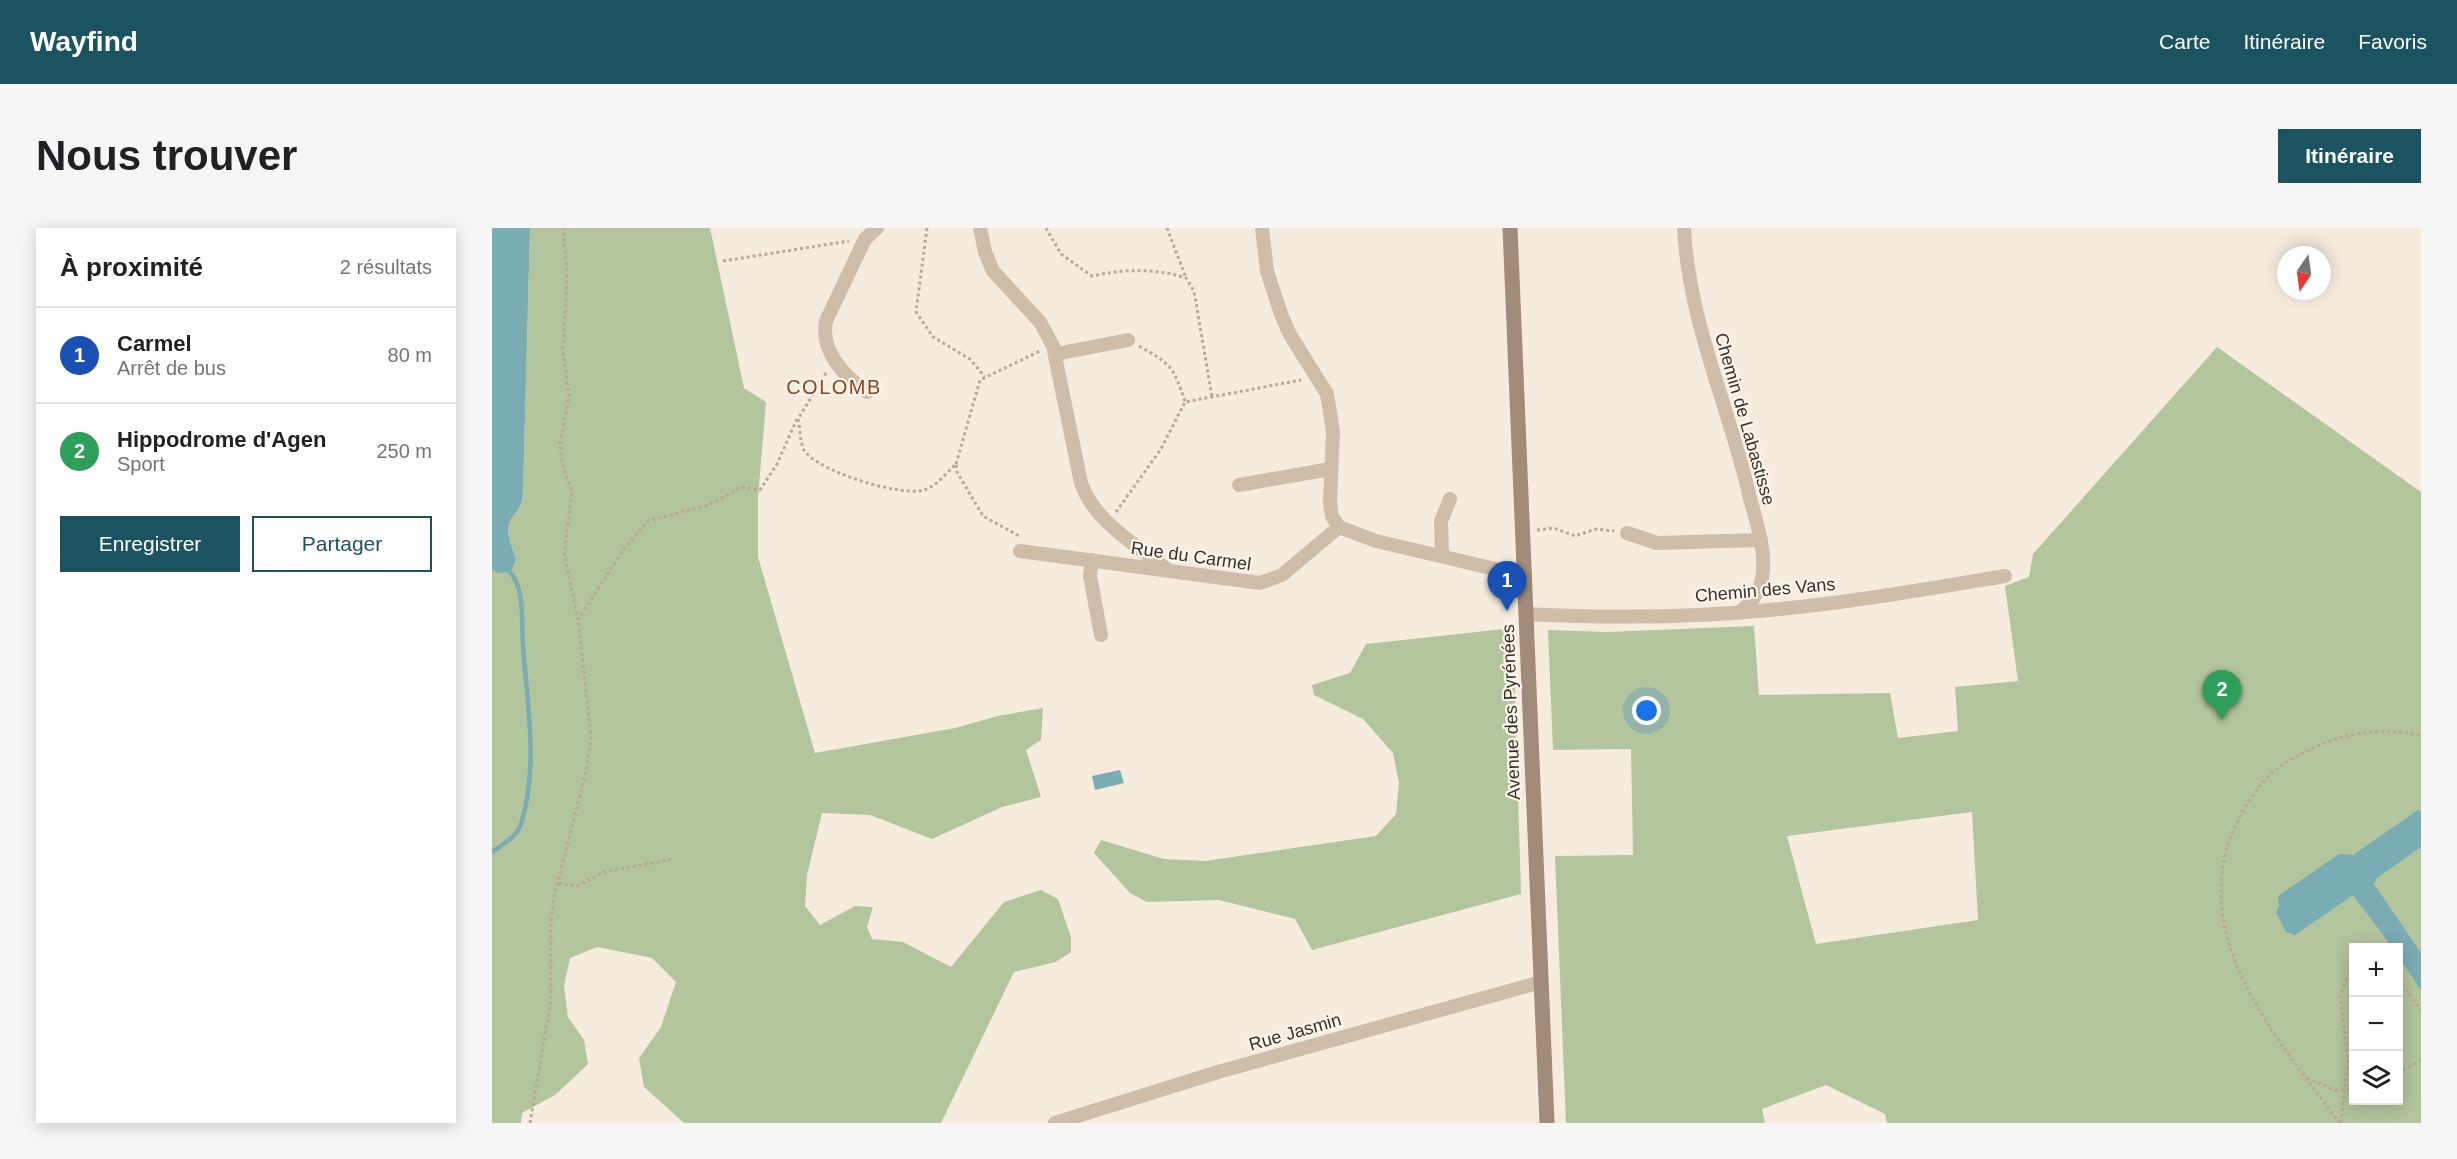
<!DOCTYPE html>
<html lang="fr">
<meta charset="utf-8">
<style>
:root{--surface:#fff;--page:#f6f6f6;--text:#202124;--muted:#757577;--line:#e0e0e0;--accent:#1b5460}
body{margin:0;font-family:Helvetica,sans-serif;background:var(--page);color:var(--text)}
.controls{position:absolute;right:18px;bottom:18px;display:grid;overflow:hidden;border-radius:0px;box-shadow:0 3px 15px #0003}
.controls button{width:54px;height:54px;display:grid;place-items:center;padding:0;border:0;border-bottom:2px solid var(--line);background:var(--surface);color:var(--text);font:30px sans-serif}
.compass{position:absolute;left:1785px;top:18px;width:54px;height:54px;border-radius:50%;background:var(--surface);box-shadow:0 3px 15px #0003;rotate:193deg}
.you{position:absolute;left:1155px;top:483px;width:21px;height:21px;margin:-15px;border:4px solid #fff;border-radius:50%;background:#1a73e8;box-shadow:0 0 0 9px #1a73e833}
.badge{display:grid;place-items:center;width:39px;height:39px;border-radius:50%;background:var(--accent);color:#fff;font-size:20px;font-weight:700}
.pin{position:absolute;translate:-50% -50px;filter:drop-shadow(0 2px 3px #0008)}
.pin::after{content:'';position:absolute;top:32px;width:21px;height:18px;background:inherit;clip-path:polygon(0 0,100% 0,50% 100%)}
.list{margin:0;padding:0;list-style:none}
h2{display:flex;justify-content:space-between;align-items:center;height:78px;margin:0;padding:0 24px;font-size:26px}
h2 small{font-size:20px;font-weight:400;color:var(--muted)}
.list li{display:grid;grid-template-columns:39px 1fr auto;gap:18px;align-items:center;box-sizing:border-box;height:96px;padding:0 24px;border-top:2px solid var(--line)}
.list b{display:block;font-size:22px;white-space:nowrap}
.list p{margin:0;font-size:20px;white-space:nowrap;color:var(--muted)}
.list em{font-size:20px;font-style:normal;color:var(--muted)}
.actions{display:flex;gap:12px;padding:18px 24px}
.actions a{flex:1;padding:14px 0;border:2px solid var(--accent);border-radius:0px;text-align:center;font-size:21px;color:var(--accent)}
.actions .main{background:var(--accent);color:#fff}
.icon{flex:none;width:33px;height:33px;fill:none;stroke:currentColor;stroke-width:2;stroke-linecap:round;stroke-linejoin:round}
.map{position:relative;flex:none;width:1929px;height:895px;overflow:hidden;border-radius:0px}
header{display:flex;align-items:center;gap:36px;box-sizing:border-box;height:84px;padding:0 30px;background:var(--accent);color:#fff}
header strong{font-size:28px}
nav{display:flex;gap:33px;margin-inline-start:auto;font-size:21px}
.intro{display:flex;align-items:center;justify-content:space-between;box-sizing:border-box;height:144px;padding:0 36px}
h1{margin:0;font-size:42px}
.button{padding:15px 27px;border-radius:0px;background:var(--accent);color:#fff;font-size:21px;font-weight:700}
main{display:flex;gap:36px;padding:0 36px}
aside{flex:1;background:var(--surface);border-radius:0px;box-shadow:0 3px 15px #0003}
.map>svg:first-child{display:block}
.green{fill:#b3c59c;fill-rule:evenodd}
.water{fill:#7aacb4}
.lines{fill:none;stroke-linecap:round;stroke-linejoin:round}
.stream{stroke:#7aacb4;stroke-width:4.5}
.path{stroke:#baa892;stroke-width:3;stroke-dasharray:3 3;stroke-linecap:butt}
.minor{stroke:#cebea9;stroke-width:14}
.secondary{stroke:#a28c79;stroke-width:15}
.labels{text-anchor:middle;stroke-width:4.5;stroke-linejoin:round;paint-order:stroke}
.street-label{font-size:18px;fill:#3b3029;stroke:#fbf6eb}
.neighbourhood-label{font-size:20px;letter-spacing:1.5px;fill:#91431b;stroke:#fbf6eb}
</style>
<header>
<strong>Wayfind</strong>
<nav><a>Carte</a><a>Itinéraire</a><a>Favoris</a></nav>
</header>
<div class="intro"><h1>Nous trouver</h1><a class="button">Itinéraire</a></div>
<main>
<aside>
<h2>À proximité<small>2 résultats</small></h2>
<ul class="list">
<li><span class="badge" style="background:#1a4fb4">1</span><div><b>Carmel</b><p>Arrêt de bus</p></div><em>80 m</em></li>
<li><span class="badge" style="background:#2e9e5b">2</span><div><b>Hippodrome d'Agen</b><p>Sport</p></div><em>250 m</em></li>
</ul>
<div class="actions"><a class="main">Enregistrer</a><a>Partager</a></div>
</aside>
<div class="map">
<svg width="1929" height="895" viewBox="0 0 1929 895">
<rect width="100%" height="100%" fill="#f5ecde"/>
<path class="green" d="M 38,0 L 218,0 L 252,160 L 274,174 L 266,269 L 266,329 L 323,525 L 463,500 L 506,488 L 551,480 L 549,512 L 534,522 L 549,569 L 510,579 L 440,611 L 378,587 L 330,585 L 315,647 L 313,678 L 328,697 L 363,678 L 381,679 L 375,699 L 380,711 L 411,714 L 459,739 L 512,674 L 549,662 L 566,671 L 579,709 L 579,724 L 564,734 L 522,744 L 449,895 L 192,895 L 152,859 L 147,830 L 169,799 L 184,754 L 160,730 L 105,719 L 78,730 L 72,758 L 76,789 L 92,812 L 96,836 L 63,867 L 30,885 L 29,895 L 0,895 L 0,341 L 5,345 L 24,331 C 21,321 14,308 17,296 C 20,285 29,285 31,265 Z
M 1725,119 L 1929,264 L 1929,895 L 1395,895 L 1393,886 L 1334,857 L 1270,881 L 1273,895 L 1074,895 L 1063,628 L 1141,627 L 1139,521 L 1061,522 L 1056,402 L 1114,404 L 1262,398 L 1267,467 L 1398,465 L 1406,510 L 1466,503 L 1463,459 L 1526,453 L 1513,358 L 1537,349 L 1541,326 ZM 1480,584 L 1486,692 L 1324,716 L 1295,608 ZM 1862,720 L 1906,720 L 1906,872 L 1862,872 Z
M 1021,400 L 1029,666 L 820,722 L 803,691 L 727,672 L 655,674 L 638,665 L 602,625 L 609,612 L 672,631 L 713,633 L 884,608 L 904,586 L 907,555 L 901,525 L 871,491 L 822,467 L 820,457 L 858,445 L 874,416 Z"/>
<path class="water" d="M 0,0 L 38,0 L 31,265 C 29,285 20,285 17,296 C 14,308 21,321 24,331 L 19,344 L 5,345 L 0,341 Z
M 628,542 L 632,555 L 603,562 L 600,548 Z
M 1926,582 L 1929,584 L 1929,619 L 1885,650 L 1882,656 L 1929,725 L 1929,762 L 1907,729 L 1906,720 L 1900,719 L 1861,667 L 1803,707 L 1794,704 L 1784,684 L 1787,678 L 1786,668 L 1847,626 L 1861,627 Z"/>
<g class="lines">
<path class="stream" d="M 0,624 C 11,616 25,609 29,596 C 47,538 35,475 31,417 C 29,394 34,359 16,342"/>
<path class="path" d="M 435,0 L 424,84 L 441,109 L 478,131 L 493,149
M 554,0 L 569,26 L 600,48 C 632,41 663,40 694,50 L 702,63 L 720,169
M 675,0 L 694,50
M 231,33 L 357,13
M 647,118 C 679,136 682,139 693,174
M 334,145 L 306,191 C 308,200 308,214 312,222 C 324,243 409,269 432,262 C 445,258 454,245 464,236 L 465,244 L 491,288 L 529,309
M 464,236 L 488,152 L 548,123
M 624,284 L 669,221 L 693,174 L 809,152
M 1045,302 L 1062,300 L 1083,308 L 1104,301 L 1122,303
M 86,392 L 131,322 L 156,293 L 217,277 L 249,259 L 268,262 L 285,236 L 305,191
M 67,655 L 85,658 L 112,644 L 181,631
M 1906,752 L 1929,782
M 1906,845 L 1929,832
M 1815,850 L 1843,862 L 1862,861
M 38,895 L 59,772 L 59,693 L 62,669 L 94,543 L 99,510 L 86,392 L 72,325 L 80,265 L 70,235 L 68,215 L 77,168 L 71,124 L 75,47 L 71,0
M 1848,895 C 1786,812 1692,707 1744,597 C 1756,572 1773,546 1798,532 C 1840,508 1882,496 1929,508
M 1849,895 L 1856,832 L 1848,768 L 1855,749 L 1862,744"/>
<path class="minor" d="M 488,0 L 493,24 L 501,43 L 548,94 L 561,118 L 589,255 C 603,295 645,317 677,343
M 770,0 L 775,43 L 789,86 L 797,105 L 835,166 L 841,203 L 838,275 L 840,288 L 847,299 L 884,313 L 1033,348
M 1192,0 C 1197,96 1237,178 1258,270 C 1264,293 1273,319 1271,342 C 1270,362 1262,371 1248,384
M 564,126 L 636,112
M 375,164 C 352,148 328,123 334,93 L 373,11 L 385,0
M 747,257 L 838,241
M 1135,305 L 1165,315 L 1268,312
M 528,323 L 768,355 L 790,347 L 847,299
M 950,328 L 949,293 L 958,271
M 600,332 L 598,348 L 609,407
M 1034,386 C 1115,390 1197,390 1277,382 C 1356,375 1435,361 1513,348
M 563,895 L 726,844 L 1049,754"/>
<path class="secondary" d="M 1018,0 L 1055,895"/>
</g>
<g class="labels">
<g class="street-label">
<text transform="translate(1253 191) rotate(74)" y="6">Chemin de Labastisse</text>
<text transform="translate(699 328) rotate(8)" y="6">Rue du Carmel</text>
<text transform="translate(1273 362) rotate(-5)" y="6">Chemin des Vans</text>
<text transform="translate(1019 484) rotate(-92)" y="6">Avenue des Pyrénées</text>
<text transform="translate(803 804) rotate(-16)" y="6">Rue Jasmin</text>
</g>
<g class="neighbourhood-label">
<text x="342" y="166">COLOMB</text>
</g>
</g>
</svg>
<div class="controls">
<button>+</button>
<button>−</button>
<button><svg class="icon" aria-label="layers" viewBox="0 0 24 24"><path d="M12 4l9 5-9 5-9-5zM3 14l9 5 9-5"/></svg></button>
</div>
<svg class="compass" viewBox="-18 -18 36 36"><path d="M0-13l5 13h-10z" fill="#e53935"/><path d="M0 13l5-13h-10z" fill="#757577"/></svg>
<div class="you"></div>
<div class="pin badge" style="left:1015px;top:383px;background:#1a4fb4">1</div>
<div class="pin badge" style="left:1730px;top:492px;background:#2e9e5b">2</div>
</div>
</main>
